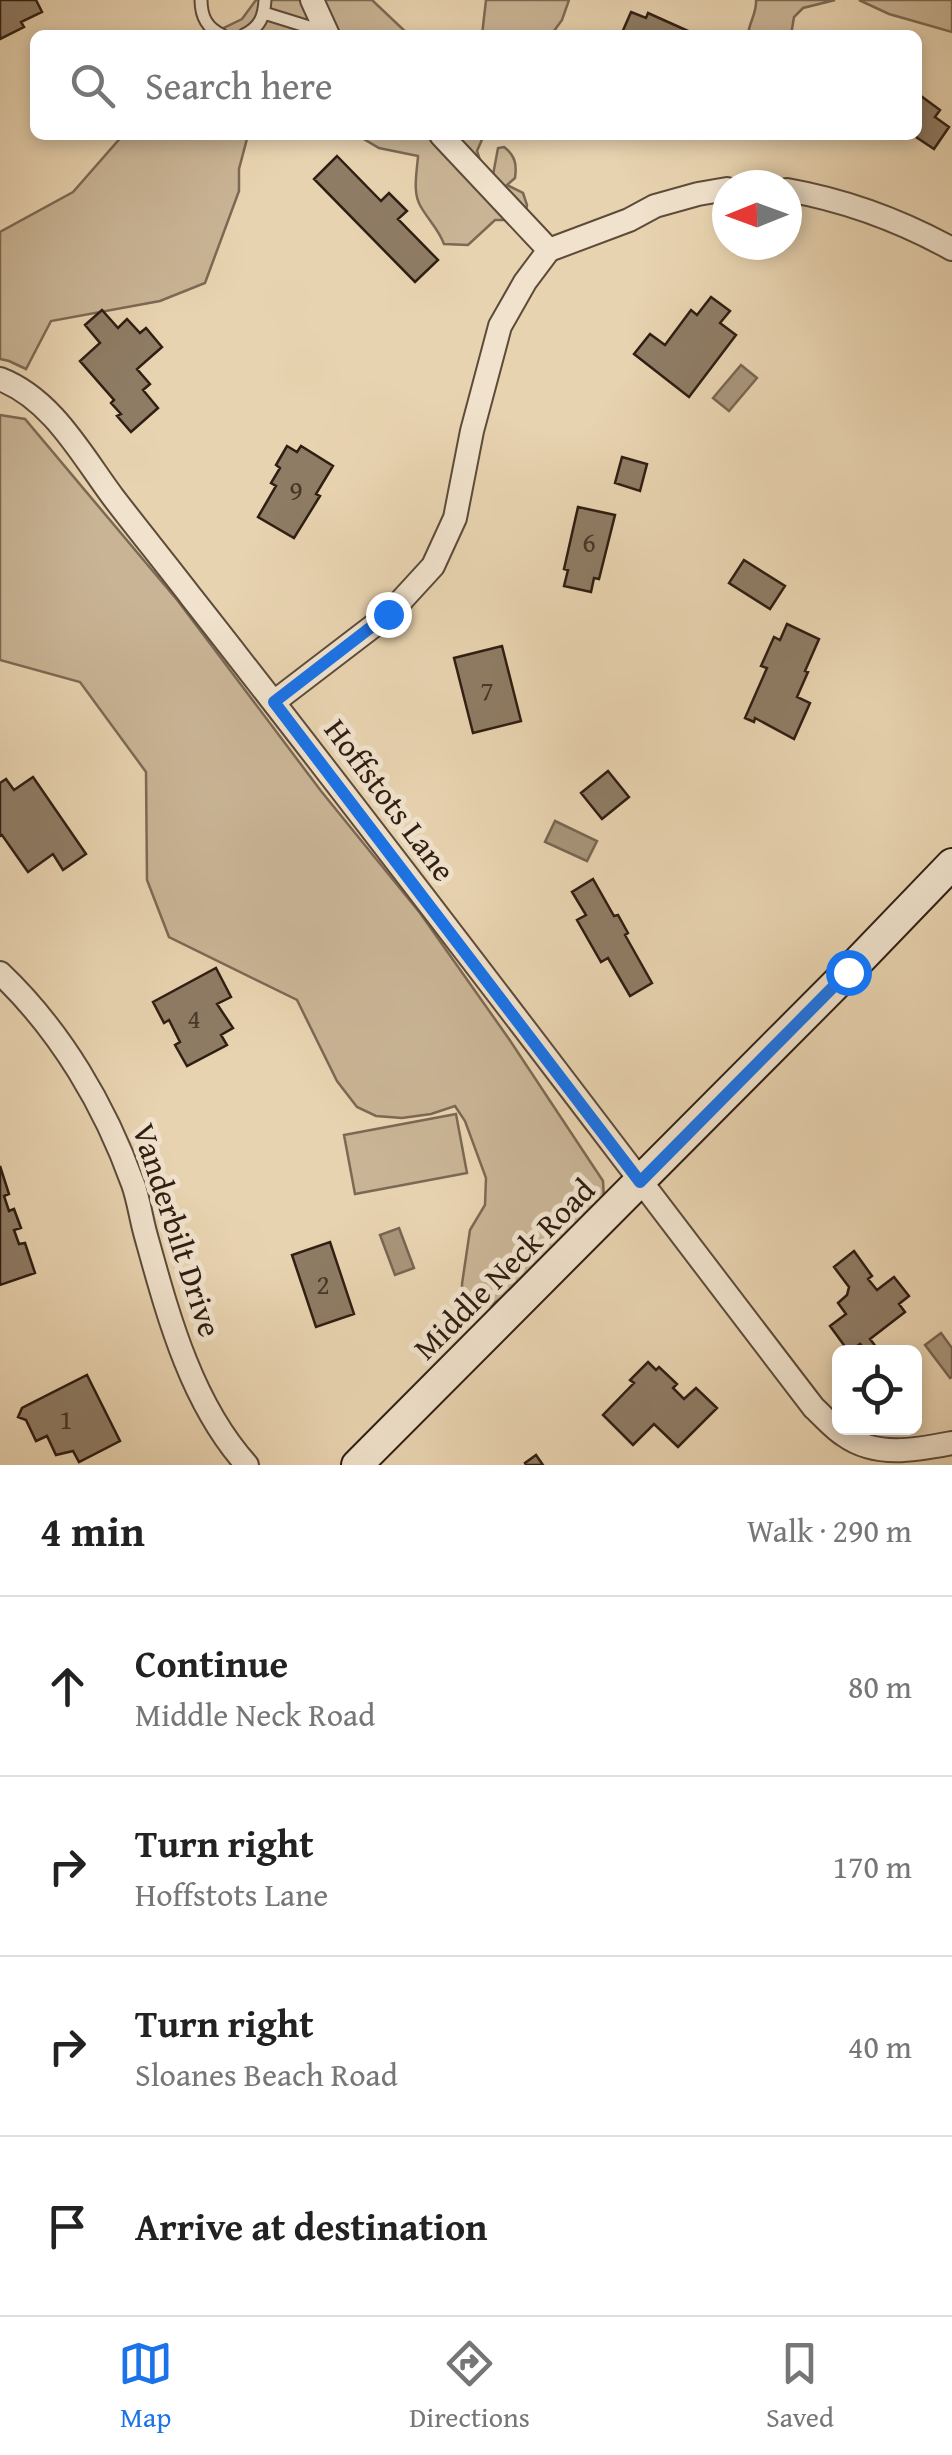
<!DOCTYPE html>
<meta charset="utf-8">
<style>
:root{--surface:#fff;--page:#f2f2f2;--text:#222;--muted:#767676;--line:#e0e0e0;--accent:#1a73e8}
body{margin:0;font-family:"Gentium Book Plus",serif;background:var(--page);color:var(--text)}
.controls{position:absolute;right:30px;bottom:30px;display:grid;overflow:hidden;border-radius:15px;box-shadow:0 5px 15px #0003}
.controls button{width:90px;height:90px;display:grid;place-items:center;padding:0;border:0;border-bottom:2px solid var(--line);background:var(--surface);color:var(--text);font:50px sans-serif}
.compass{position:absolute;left:712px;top:170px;width:90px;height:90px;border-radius:50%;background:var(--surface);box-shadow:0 5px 15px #0003;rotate:269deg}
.stop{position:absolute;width:30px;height:30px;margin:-22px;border:8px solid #1a73e8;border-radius:50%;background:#fff}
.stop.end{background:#1a73e8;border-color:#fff;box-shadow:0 2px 10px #0008}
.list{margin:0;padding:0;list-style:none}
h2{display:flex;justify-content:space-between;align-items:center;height:130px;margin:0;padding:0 40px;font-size:42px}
h2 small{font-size:32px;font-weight:400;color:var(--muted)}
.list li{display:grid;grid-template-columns:65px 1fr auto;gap:30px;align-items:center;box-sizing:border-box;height:180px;padding:0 40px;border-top:2px solid var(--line)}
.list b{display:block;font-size:38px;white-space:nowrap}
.list p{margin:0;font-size:32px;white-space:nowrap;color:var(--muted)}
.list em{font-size:32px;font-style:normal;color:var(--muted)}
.icon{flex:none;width:55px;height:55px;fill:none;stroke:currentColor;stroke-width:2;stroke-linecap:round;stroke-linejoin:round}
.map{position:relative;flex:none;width:952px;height:1465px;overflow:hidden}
.search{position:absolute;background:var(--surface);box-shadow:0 5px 15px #0003;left:30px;right:30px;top:30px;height:110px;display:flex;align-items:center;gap:25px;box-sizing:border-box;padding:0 35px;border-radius:15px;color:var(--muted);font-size:38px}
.sheet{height:850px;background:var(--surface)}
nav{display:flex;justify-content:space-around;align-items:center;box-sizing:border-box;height:140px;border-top:2px solid var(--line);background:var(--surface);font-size:28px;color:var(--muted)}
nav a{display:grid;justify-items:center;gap:5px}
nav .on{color:var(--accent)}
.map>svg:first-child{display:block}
.green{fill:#c9b495;stroke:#7c6954;stroke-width:2.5}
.water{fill:#a9957b;stroke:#786551;stroke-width:2.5}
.building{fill:#8f7c65;stroke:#2f1e13;stroke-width:2.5}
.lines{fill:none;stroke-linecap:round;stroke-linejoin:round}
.lane-casing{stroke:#5d4b3a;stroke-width:15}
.street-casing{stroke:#5d4b3a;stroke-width:26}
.secondary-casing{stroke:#2f1e13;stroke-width:34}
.lane{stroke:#f0e2cc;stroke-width:11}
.street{stroke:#f0e2cc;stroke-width:22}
.secondary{stroke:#f0e2cc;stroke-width:30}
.route{stroke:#1a73e8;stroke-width:12}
.labels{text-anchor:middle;stroke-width:10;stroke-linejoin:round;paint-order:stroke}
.number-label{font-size:28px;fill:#473628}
.street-label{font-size:32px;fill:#2f1e13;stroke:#f0e2cc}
</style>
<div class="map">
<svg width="952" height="1465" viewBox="0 0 952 1465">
<rect width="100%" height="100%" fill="#e8d3b0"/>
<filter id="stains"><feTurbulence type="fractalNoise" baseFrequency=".002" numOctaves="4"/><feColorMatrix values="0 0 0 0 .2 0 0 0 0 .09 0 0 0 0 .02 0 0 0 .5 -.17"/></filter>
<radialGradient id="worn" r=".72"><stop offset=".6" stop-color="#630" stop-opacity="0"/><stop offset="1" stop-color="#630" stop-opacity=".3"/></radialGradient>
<path class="green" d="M 256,0 L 372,0 L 409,35 L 209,35 L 242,19 Z
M 486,0 L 569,0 L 562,20 L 551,35 L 482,35 Z
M 756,0 L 835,0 L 803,8 L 794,17 L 791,35 L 748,35 C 749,22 757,13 756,0 Z
M 859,0 L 952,0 L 952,32 L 889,14 Z
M 123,135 L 248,135 L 239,169 L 239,191 L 205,283 L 160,301 L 51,321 L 26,369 L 9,361 L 0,359 L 0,232 L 73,192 Z
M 357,135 L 484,135 L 477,151 L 481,163 L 493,175 L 498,148 L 504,147 C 515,155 517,164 515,178 L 507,185 L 523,193 L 527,205 L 525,216 L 510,220 L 495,220 L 468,245 L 444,244 C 438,228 429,221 421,207 C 412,193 417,172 418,156 L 379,148 Z
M 0,415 L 25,419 L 178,601 L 321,791 L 420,913 L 509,1039 L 603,1181 L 604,1200 L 520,1286 L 491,1305 L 463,1310 L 462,1284 L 470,1230 L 485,1205 L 486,1178 L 465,1121 L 455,1106 L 431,1114 L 402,1118 L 376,1116 L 357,1107 L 337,1081 L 297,1000 L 169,937 L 147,880 L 146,772 L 80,682 L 0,660 Z
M 456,1114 L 467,1173 L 355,1194 L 344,1135 Z"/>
<path class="water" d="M 741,365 L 757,378 L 729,411 L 713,398 Z
M 555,821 L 597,841 L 587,861 L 545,842 Z
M 399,1228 L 414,1268 L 395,1275 L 380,1235 Z
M 941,1333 L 952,1348 L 952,1377 L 950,1378 L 925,1345 Z"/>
<path class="building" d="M 0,0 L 36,0 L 42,12 L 21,22 L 24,27 L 0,39 Z
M 631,12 L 646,18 L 648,13 L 697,35 L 621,35 Z
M 921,96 L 940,110 L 935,117 L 949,127 L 934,149 L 913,135 L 917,135 L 917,102 Z
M 337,156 L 381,201 L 389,193 L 407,211 L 398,219 L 438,260 L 415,282 L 314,179 Z
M 711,297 L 730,311 L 720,323 L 736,335 L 689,397 L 634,354 L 650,334 L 665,345 L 691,310 L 697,315 Z
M 102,310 L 118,328 L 127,319 L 140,333 L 146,328 L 162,347 L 137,369 L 150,384 L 143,390 L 158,408 L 131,432 L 117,416 L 121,414 L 111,403 L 114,400 L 80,361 L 100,343 L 85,325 Z
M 287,446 L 297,452 L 301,446 L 333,466 L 316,494 L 320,496 L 294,538 L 258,517 L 276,486 L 271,483 L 280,468 L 276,465 Z
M 622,457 L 647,464 L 640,491 L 615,483 Z
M 578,507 L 615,515 L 599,579 L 594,578 L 591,592 L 564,586 L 568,570 L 564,569 Z
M 744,560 L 785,586 L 770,609 L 729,583 Z
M 787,624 L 819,639 L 805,671 L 808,672 L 797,697 L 810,703 L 794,739 L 755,718 L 754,722 L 745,718 L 767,668 L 761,666 L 774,637 L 780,640 Z
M 502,646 L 521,721 L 473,733 L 454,658 Z
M 608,771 L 629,797 L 602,819 L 581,793 Z
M 33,777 L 86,854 L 63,870 L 53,854 L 28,872 L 2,835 L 0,836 L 0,783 L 6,779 L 14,790 Z
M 593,879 L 614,916 L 618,915 L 628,933 L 625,935 L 652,983 L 630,996 L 608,958 L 601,962 L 577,920 L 586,915 L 572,892 Z
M 216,968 L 231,997 L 217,1004 L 233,1028 L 221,1035 L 227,1045 L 187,1066 L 175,1045 L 180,1042 L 169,1020 L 164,1023 L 153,1002 Z
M 0,1166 L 9,1194 L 4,1196 L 9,1211 L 14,1209 L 21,1228 L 14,1230 L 19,1244 L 25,1243 L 35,1273 L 0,1285 Z
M 330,1242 L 354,1314 L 316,1327 L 292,1255 Z
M 854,1251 L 872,1276 L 868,1279 L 877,1290 L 894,1277 L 909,1296 L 899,1304 L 905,1312 L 870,1339 L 880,1352 L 867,1352 L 860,1344 L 849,1352 L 830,1326 L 846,1314 L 838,1303 L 847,1295 L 849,1287 L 834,1267 Z
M 648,1362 L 656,1370 L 659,1367 L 677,1384 L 673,1388 L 684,1399 L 696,1388 L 717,1408 L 678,1447 L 654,1424 L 633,1445 L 603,1415 L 634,1383 L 630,1380 Z
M 87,1375 L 120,1441 L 79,1462 L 73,1451 L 56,1455 L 47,1436 L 36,1441 L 26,1420 L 18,1417 L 22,1408 Z
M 536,1455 L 543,1465 L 526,1465 L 525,1463 Z"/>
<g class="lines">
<defs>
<path id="lane" d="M 201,0 C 201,17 207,28 222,35
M 264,13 L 325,32
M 244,35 C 260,27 264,17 265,0"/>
<path id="street" d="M 312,0 L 328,35
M 441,135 L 549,250
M 787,190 C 844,200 901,221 952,249
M 0,379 C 52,399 81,454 113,497 C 139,531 166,564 192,598 C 403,866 607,1138 814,1408 C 824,1417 833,1428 844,1435 C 876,1458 916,1450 952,1443
M 274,702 L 389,614 L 433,566 L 455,518 L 472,431 L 500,326 L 525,282 L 549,250 L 629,220 L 655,206 L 698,194 L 727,189
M 0,973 C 61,1031 105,1106 133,1184 C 139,1201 141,1219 146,1236 C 168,1315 191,1403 247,1465"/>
<path id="secondary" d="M 357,1465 L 848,972 L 952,864"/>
</defs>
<use href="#lane" class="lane-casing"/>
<use href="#street" class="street-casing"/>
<use href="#secondary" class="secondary-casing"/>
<use href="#lane" class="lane"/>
<use href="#street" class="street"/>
<use href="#secondary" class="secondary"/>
</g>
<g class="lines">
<path class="route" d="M 388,614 L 274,702 L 640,1182 L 848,972"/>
</g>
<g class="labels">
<g class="number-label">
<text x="296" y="500">9</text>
<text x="589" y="552">6</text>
<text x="487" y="700">7</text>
<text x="194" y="1028">4</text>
<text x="323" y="1294">2</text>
<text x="66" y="1429">1</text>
</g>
<g class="street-label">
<text transform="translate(390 800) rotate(53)" y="11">Hoffstots Lane</text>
<text transform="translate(177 1230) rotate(72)" y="11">Vanderbilt Drive</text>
<text transform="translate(504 1269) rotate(-45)" y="11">Middle Neck Road</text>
</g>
</g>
<rect width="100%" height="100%" filter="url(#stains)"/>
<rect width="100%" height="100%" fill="url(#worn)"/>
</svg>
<div class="controls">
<button><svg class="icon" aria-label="locate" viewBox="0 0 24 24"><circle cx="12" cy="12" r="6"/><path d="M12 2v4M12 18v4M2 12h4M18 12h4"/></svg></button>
</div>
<svg class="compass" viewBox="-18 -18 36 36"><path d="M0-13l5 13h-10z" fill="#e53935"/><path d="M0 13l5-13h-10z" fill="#767676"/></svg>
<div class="stop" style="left:848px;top:972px"></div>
<div class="stop end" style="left:388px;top:614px"></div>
<div class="search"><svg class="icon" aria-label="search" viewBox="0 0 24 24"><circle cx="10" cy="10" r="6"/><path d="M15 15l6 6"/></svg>Search here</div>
</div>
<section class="sheet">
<h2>4 min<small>Walk · 290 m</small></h2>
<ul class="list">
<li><svg class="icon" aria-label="ahead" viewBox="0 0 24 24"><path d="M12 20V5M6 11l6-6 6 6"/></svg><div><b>Continue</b><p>Middle Neck Road</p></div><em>80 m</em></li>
<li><svg class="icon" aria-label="right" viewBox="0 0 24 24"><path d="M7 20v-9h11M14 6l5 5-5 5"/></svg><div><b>Turn right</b><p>Hoffstots Lane</p></div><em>170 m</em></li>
<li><svg class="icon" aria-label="right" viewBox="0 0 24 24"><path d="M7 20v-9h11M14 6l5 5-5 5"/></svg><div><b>Turn right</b><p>Sloanes Beach Road</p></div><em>40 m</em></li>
<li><svg class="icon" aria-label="arrive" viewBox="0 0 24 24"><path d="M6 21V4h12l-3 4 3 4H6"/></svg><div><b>Arrive at destination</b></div></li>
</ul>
</section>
<nav>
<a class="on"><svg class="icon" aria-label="map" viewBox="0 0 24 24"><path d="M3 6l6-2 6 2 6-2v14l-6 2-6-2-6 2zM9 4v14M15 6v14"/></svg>Map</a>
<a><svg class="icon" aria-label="directions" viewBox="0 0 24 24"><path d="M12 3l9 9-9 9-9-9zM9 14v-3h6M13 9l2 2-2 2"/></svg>Directions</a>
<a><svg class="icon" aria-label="saved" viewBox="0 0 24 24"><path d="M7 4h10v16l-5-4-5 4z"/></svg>Saved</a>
</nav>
